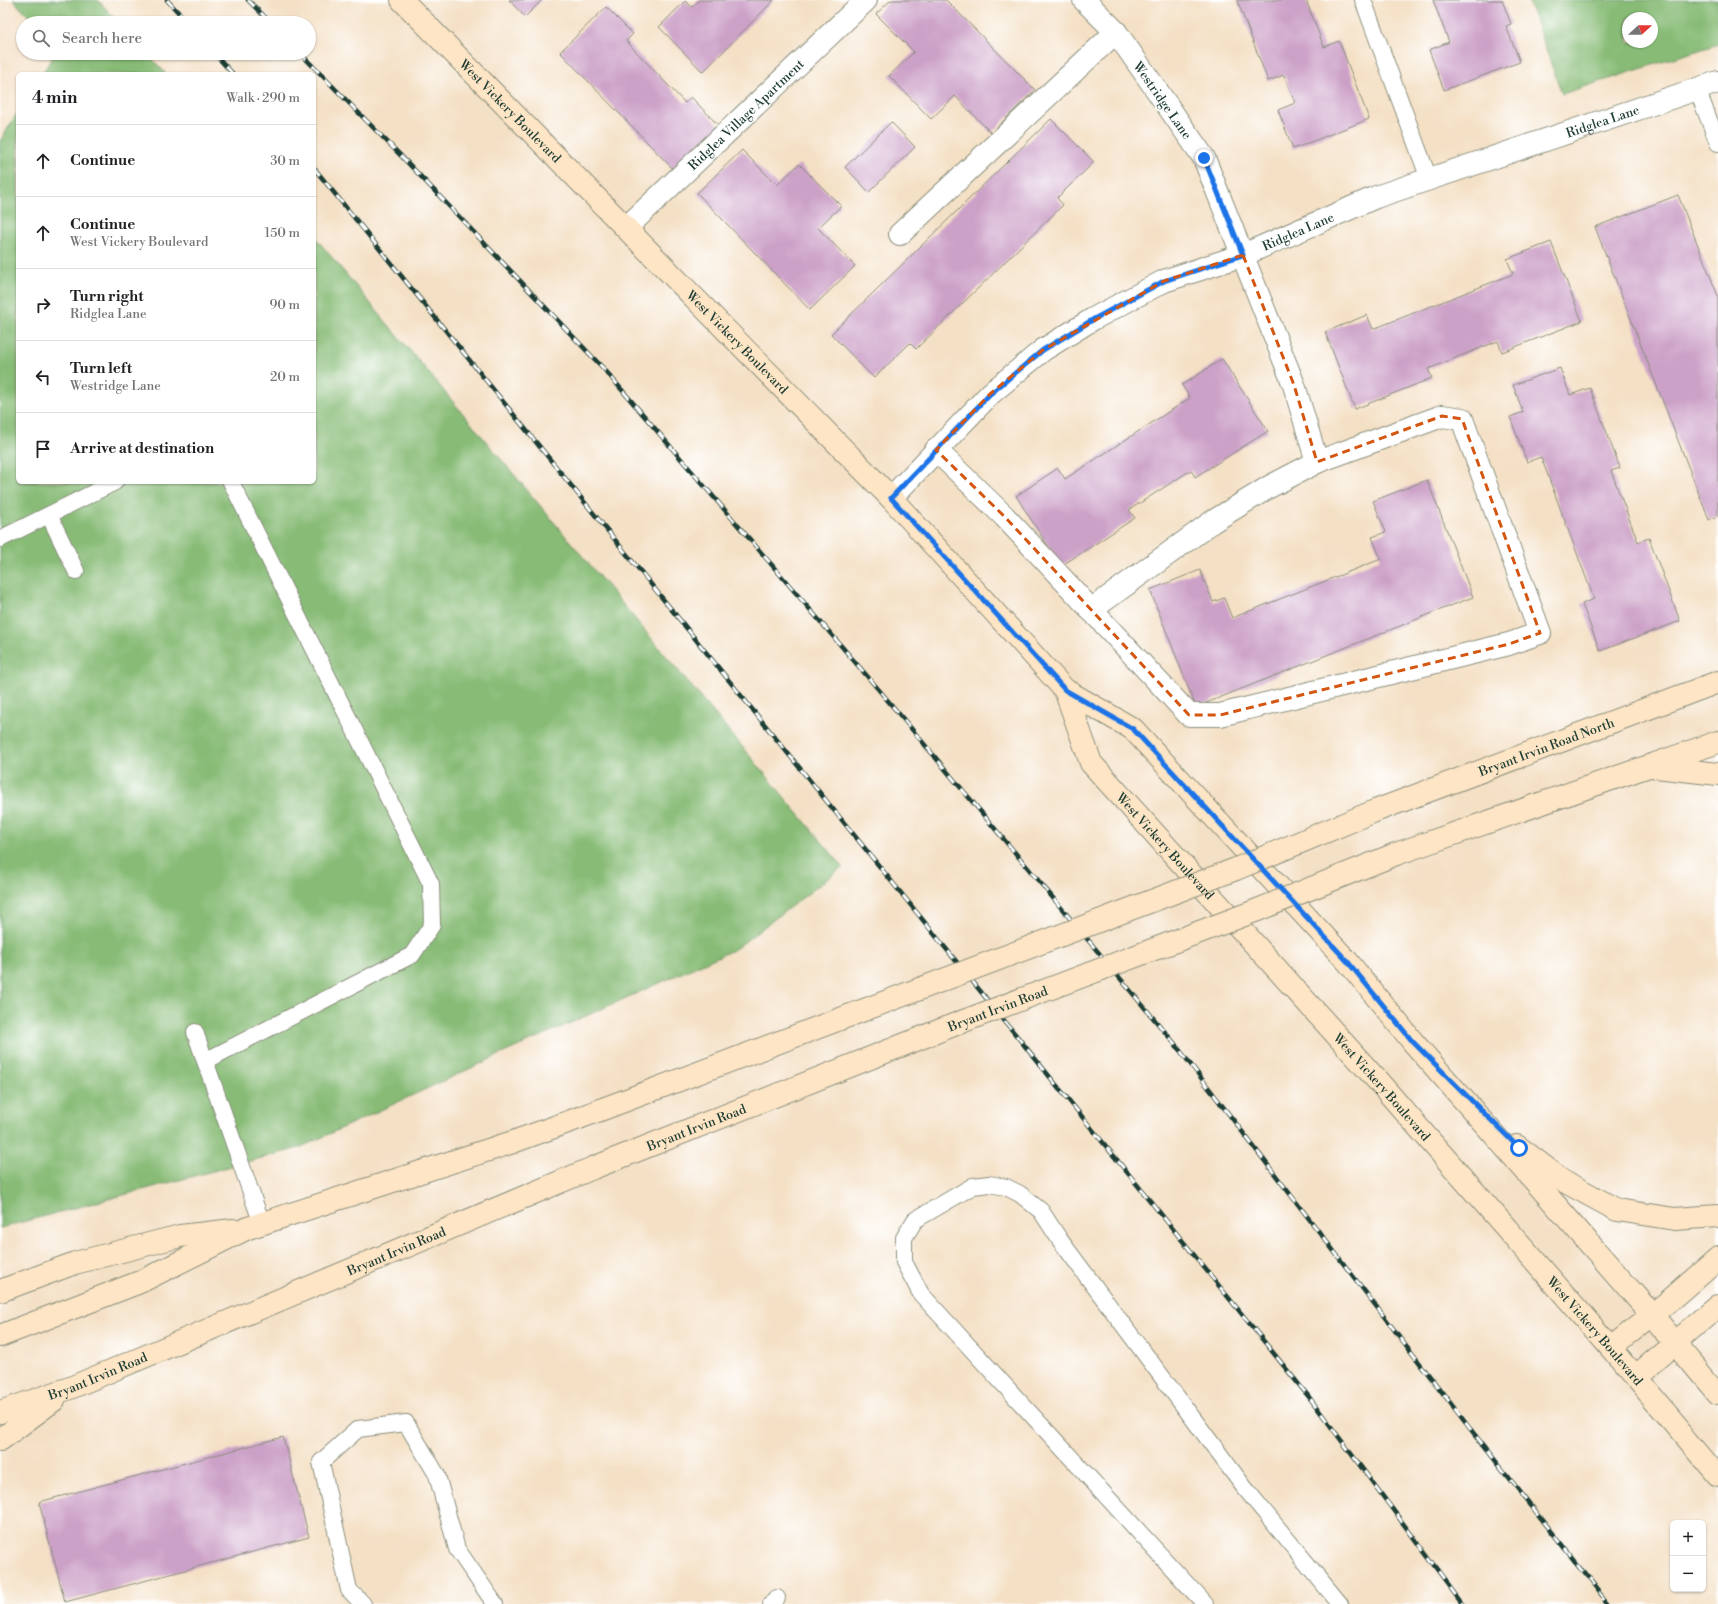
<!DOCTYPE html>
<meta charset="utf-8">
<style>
:root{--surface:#fff;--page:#f6f6f6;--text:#202124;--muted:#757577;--line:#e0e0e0}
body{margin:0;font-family:"Libre Bodoni",serif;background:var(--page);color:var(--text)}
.controls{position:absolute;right:12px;bottom:12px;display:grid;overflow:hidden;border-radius:6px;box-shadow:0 1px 3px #0004}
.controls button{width:36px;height:36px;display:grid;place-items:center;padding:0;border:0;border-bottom:1px solid var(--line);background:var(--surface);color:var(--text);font:20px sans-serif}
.compass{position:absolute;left:1622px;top:12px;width:36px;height:36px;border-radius:50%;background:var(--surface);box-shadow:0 1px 3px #0004;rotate:69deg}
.stop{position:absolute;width:12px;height:12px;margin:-9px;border:3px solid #1a73e8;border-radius:50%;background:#fff}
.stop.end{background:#1a73e8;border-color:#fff;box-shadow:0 1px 4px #0008}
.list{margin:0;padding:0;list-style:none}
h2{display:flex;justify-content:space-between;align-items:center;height:52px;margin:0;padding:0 16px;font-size:17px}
h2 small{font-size:13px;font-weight:400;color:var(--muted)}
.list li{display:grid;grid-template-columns:26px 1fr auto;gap:12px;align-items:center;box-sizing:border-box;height:72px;padding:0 16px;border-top:1px solid var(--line)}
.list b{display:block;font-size:15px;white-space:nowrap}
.list p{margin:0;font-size:13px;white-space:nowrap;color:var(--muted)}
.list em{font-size:13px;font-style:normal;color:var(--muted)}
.icon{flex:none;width:22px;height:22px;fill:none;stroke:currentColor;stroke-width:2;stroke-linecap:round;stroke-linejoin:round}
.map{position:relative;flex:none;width:1718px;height:1604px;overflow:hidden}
.search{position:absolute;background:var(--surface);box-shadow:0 1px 3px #0004;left:16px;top:16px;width:300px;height:44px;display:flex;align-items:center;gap:10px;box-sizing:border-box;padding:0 14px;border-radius:22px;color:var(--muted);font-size:15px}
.panel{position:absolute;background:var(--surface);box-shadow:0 1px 3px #0004;left:16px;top:72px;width:300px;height:412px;border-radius:6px}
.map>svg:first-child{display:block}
.forest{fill:#87bb76;stroke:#537c55;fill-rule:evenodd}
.building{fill:#cca1c8}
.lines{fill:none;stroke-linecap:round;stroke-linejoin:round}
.lane-casing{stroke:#8a8e7c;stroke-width:18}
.street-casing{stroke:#8a8e7c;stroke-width:24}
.secondary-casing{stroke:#8a8e7c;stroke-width:24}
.lane{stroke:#fff;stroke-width:16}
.street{stroke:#fff;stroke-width:22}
.secondary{stroke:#fde5c5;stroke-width:22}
.rail-casing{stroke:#1f3d34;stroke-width:4.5}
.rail{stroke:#fff;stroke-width:3;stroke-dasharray:9;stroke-linecap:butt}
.secondary-bridge-casing{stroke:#8a8e7c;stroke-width:24;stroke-linecap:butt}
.secondary-bridge{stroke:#fde5c5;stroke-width:22}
.route{stroke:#1a73e8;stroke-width:5}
.marked{fill:none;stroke:#d45610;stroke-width:3;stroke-dasharray:8 5;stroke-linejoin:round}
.labels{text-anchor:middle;stroke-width:4;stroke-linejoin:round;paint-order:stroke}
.street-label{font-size:13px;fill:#1f3d34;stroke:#fff}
</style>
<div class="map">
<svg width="1718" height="1604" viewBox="0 0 1718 1604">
<rect width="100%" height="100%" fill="#fff"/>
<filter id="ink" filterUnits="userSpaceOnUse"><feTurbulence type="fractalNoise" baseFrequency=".025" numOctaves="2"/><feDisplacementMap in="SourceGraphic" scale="8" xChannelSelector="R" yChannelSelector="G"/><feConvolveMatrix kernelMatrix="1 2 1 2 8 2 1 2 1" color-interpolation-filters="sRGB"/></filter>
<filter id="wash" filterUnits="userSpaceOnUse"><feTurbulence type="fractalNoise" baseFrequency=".012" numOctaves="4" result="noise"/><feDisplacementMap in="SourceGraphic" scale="16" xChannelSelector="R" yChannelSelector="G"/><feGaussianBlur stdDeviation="0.9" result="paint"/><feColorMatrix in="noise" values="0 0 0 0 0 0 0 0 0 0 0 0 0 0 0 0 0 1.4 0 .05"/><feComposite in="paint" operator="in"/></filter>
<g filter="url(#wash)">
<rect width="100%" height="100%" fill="#f4e0c5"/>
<path class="forest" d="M 13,0 L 98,0 L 119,23 L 35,23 Z
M 1528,0 L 1718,0 L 1718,44 L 1562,94 ZM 1628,18 L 1652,18 L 1652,42 L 1628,42 Z
M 55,53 L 147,53 L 166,74 L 42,74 Z
M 18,112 L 18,482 L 314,482 L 314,236 L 843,867 L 735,949 L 497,1056 L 299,1148 L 0,1228 L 0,141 Z"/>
<g id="blocks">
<path class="building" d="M 509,0 L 542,0 L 525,17 Z
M 699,0 L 774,0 L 703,72 L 659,27 L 685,1 L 692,7 Z
M 891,0 L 946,0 L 1035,90 L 991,133 L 955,96 L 931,119 L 889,76 L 914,52 L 876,14 Z
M 1237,0 L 1306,0 L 1324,47 L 1339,41 L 1369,119 L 1293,149 L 1278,110 L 1295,103 L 1284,75 L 1268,81 Z
M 1433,0 L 1502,0 L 1511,24 L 1506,26 L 1520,62 L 1444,90 L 1429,50 L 1449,42 Z
M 606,7 L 633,34 L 626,41 L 685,103 L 691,97 L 719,126 L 674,170 L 560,52 Z
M 1051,119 L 1094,162 L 1057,198 L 1063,205 L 916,349 L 910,343 L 874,378 L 831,334 Z
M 891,122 L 915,147 L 869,192 L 845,167 Z
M 742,150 L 777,185 L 799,164 L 841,206 L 818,228 L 855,266 L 810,310 L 697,193 Z
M 1678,195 L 1718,296 L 1718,516 L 1709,520 L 1595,227 Z
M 1551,242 L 1582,321 L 1502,352 L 1498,341 L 1428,369 L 1432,378 L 1355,409 L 1325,332 L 1367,315 L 1373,329 L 1513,274 L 1507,259 Z
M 1222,359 L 1268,431 L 1195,477 L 1191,470 L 1129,510 L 1135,518 L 1061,566 L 1016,496 L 1058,468 L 1065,479 L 1190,398 L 1182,385 Z
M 1560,368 L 1570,395 L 1590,388 L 1620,468 L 1611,471 L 1638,542 L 1649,538 L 1680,621 L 1600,651 L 1582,604 L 1594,599 L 1541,457 L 1527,462 L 1510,417 L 1523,412 L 1513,385 Z
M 1427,480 L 1473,597 L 1196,707 L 1150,590 L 1200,570 L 1213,602 L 1224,598 L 1232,618 L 1381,559 L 1372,537 L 1386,532 L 1373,501 Z
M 283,1437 L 309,1537 L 65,1602 L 39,1502 Z"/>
</g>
</g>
<g filter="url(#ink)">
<use href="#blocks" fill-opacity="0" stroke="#8a8e7c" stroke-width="1"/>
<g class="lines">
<defs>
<path id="lane" d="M 1363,0 L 1429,179
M 1697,89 L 1718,143
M 49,515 L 76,571
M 0,539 L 115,482
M 195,1032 L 262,1224
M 205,1061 L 412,955 L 432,925 L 431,884 L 231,482
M 363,1604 L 349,1590 L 321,1462 L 358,1429 L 406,1423 L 437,1475 L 457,1549 L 495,1604
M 771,1604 L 777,1598
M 1205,1604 L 921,1294 L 904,1262 L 904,1238 L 915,1220 L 973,1186 L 989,1184 L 1006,1187 L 1020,1194 L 1041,1211 L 1060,1240 L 1244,1487 L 1340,1604"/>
<g id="street">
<path id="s1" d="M 626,228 L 866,0"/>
<path d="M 900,234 L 1116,32"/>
<path d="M 936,450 L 1004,516 L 1189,715 L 1220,715 L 1509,644 L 1540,633 L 1462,419 L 1442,416 L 1317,462 L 1294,385 L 1204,158 L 1116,32 L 1084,0"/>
<path id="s2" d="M 891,498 L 990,394 L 1043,350 L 1093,319 L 1164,281 L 1243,255 L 1376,197 L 1718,82"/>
<path d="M 1091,610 L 1212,522 L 1269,487 L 1317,462"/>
</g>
<g id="secondary">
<path id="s3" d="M 402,0 L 891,498 L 1065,690 L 1133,729 L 1348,962 L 1413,1042 L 1652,1315 L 1718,1394"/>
<path id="s4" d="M 1065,690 L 1091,763 L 1377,1080 L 1611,1348 L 1718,1475"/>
<path d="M 1656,767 L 1718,774"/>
<path id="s5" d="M 1375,811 L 1718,682"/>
<path d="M 1396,854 L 1718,742"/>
<path d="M 1517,1146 L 1562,1180 L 1617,1210 L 1675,1219 L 1718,1216"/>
<path d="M 0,1291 L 75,1263 L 180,1236 L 233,1230"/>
<path d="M 0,1336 L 140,1282 L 248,1228 L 513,1142 L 579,1118"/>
<path d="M 1611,1348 L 1669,1301 L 1718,1258"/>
<path d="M 1635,1377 L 1718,1306"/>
<path id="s6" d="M 0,1412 L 70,1388 L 593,1168"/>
<path d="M 0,1440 L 54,1400"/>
</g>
</defs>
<use href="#lane" class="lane-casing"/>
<use href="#street" class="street-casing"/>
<use href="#secondary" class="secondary-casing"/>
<use href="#lane" class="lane"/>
<use href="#street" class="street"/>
<use href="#secondary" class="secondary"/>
<defs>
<path id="rail" d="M 167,0 L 188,23
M 248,0 L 271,23
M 214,53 L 233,74
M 300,53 L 407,162 L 604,369 L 879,690 L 1175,1044 L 1468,1426 L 1609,1604
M 314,168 L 1309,1397 L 1463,1604"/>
</defs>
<use href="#rail" class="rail-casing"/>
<use href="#rail" class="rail"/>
<defs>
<g id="secondary-bridge">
<path d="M 579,1118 L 1236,869 L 1375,811"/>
<path id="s7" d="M 593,1168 L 956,1024 L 1255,911 L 1396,854"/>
</g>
</defs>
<use href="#secondary-bridge" class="secondary-bridge-casing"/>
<use href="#secondary-bridge" class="secondary-bridge"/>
</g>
</g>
<g class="lines" filter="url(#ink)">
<path class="route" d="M 1204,158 L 1243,255 L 1164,281 L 1094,319 L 1043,350 L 990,394 L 891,498 L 1065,690 L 1133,729 L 1348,962 L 1413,1042 L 1519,1148"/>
</g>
<path class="marked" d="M 1243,255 L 1294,385 L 1317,462 L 1442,416 L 1462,419 L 1540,633 L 1509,644 L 1220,715 L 1189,715 L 1004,516 L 936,450 L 990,394 L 1043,350 L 1164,281 Z"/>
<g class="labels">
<g class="street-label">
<text transform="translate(1163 100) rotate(55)" y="5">Westridge Lane</text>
<text dy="5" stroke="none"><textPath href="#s3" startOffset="155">West Vickery Boulevard</textPath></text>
<text dy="5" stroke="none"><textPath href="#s1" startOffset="165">Ridglea Village Apartment</textPath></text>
<text dy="5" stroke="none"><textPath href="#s2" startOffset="819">Ridglea Lane</textPath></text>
<text dy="5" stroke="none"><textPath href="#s2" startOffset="495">Ridglea Lane</textPath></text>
<text dy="5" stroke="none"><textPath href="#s3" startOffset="479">West Vickery Boulevard</textPath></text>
<text dy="5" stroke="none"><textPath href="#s5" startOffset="183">Bryant Irvin Road North</textPath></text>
<text dy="5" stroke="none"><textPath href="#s4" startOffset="189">West Vickery Boulevard</textPath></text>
<text dy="5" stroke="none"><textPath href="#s7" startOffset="435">Bryant Irvin Road</textPath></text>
<text dy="5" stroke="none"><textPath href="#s4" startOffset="513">West Vickery Boulevard</textPath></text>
<text dy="5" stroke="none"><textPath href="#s7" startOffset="111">Bryant Irvin Road</textPath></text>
<text dy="5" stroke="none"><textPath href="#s6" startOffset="428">Bryant Irvin Road</textPath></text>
<text dy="5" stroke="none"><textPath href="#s4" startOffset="837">West Vickery Boulevard</textPath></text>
<text dy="5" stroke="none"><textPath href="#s6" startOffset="104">Bryant Irvin Road</textPath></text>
</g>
</g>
</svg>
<div class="controls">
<button>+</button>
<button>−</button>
</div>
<svg class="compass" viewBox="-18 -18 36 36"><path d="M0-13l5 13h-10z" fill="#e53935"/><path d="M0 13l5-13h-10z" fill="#757577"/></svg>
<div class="stop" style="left:1519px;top:1148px"></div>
<div class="stop end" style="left:1204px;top:158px"></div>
<div class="search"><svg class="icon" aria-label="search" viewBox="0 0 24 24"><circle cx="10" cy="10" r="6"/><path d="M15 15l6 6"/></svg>Search here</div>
<section class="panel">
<h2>4 min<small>Walk · 290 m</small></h2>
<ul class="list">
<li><svg class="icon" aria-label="ahead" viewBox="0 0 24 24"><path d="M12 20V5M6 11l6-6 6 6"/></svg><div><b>Continue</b></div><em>30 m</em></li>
<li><svg class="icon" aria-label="ahead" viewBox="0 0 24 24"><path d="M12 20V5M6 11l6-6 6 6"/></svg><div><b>Continue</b><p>West Vickery Boulevard</p></div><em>150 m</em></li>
<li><svg class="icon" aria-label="right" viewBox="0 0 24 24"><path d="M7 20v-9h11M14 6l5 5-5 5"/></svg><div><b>Turn right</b><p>Ridglea Lane</p></div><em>90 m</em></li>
<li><svg class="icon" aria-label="left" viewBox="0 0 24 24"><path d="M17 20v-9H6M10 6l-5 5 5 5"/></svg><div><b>Turn left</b><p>Westridge Lane</p></div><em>20 m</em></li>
<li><svg class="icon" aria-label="arrive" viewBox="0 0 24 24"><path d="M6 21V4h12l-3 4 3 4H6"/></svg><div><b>Arrive at destination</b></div></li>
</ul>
</section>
</div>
